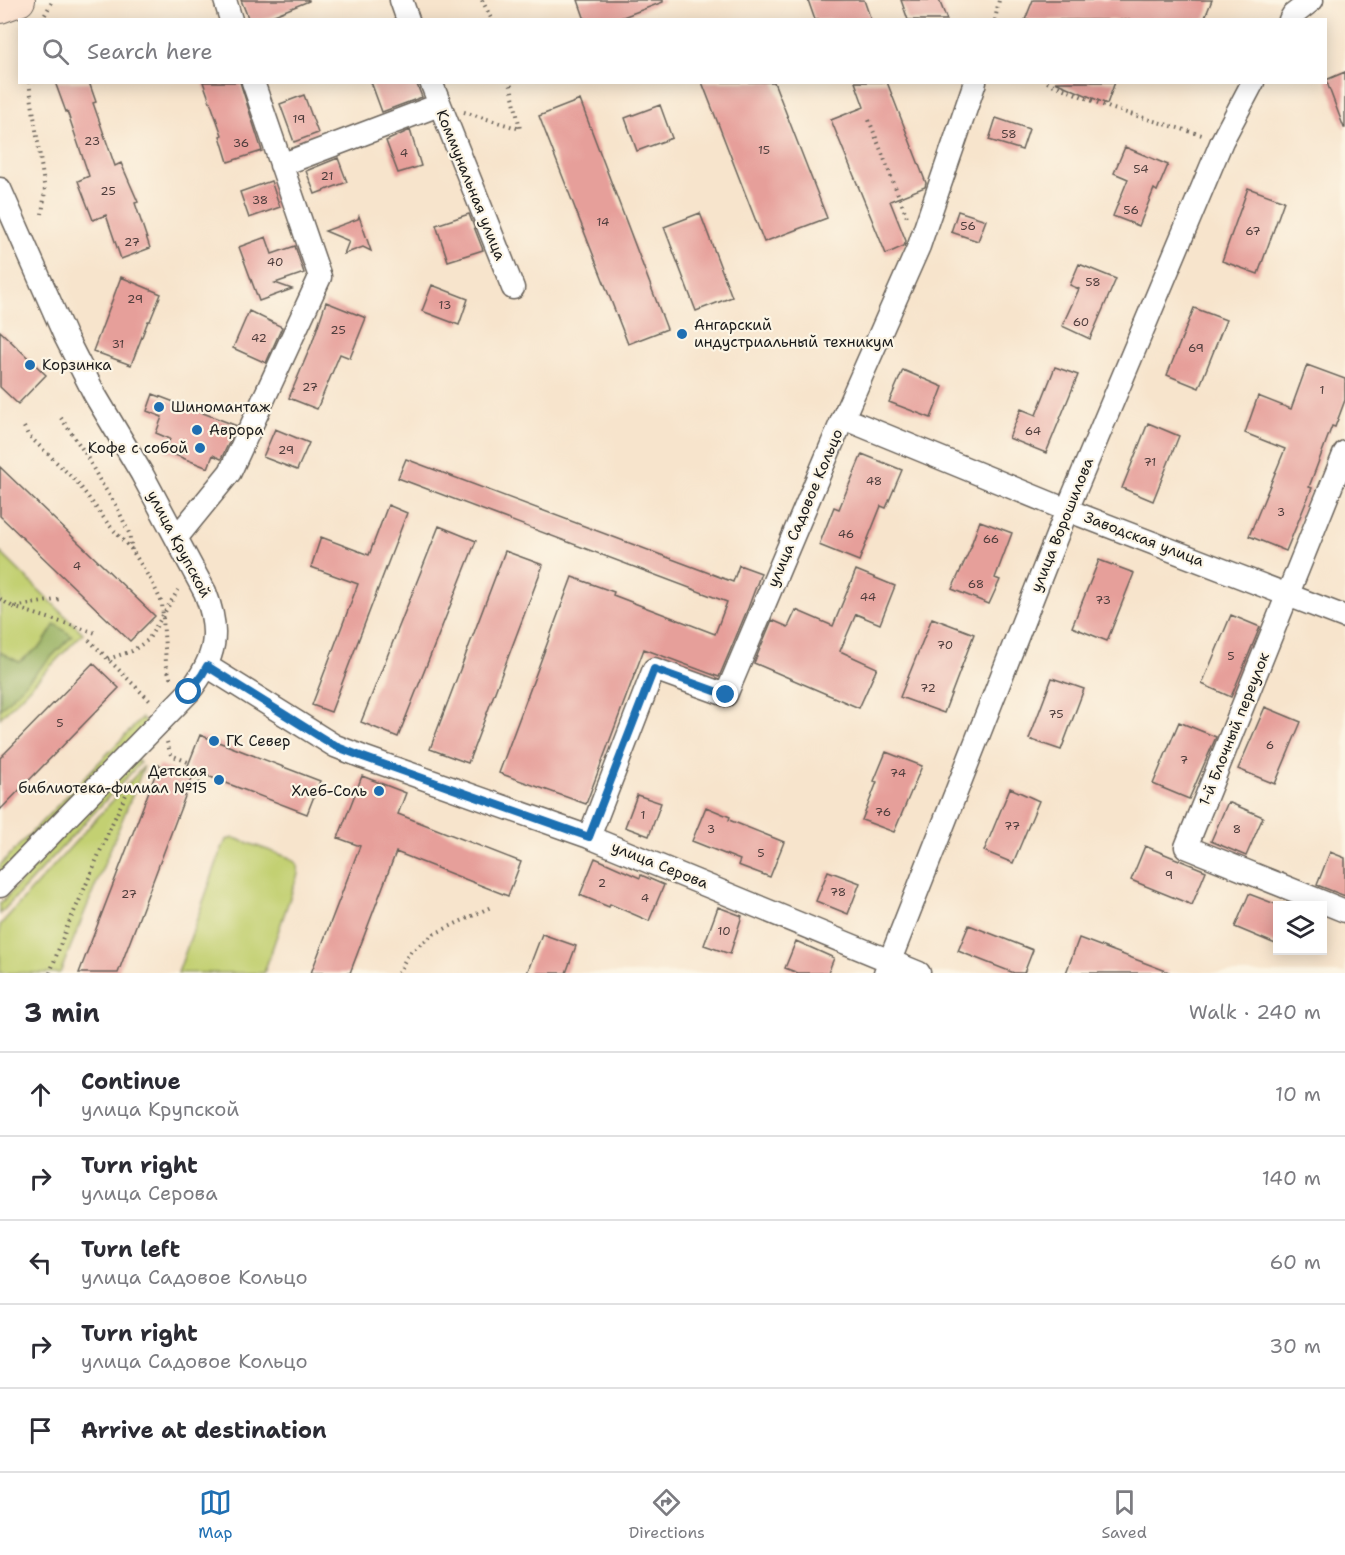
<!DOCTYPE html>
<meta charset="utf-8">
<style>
:root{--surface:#fff;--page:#f7f7f7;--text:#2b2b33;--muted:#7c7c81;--line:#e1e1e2;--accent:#1f6fb2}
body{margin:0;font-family:"Shantell Sans",sans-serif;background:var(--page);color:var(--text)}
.controls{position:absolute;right:18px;bottom:18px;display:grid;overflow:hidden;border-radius:0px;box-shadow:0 3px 15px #0003}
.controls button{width:54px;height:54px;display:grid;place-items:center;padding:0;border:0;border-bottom:2px solid var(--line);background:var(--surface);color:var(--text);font:30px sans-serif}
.stop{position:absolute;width:18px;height:18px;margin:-14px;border:4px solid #1f6fb2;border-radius:50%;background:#fff}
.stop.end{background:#1f6fb2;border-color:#fff;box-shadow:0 2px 6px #0008}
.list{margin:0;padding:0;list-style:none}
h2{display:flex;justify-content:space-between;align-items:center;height:78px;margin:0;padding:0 24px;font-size:26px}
h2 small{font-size:20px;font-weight:400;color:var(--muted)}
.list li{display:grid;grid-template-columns:39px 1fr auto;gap:18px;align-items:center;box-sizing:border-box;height:84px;padding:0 24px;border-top:2px solid var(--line)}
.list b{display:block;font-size:22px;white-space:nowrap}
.list p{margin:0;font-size:20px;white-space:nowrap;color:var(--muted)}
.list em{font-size:20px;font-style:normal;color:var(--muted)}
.icon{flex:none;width:33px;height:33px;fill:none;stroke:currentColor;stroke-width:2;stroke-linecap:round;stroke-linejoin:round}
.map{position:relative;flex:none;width:1345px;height:973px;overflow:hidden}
.search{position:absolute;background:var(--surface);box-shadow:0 3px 15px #0003;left:18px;right:18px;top:18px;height:66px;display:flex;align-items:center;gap:15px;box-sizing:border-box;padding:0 21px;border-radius:0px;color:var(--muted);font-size:22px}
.sheet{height:498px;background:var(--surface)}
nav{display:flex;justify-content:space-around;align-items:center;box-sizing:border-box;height:84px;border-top:2px solid var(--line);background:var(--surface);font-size:16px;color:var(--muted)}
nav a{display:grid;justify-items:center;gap:3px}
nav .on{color:var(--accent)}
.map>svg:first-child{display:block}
.green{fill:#c3d072;stroke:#707647;stroke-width:1.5}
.forest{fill:#9ab264;stroke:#5b6740;stroke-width:1.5}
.building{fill:#e69f9a}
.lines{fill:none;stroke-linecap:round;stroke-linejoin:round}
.street-casing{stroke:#69625a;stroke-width:25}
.secondary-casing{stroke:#69625a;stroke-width:34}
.path{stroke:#69625a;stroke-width:4;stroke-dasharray:1.5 4.5;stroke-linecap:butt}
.street{stroke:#fff;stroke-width:22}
.secondary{stroke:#fde4d1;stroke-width:32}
.route{stroke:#1f6fb2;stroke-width:8}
.poi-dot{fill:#1f6fb2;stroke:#fcf5e5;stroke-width:2}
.labels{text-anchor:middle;stroke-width:4.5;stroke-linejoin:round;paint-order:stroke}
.number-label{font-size:12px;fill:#4e3d3c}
.street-label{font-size:15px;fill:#1c1c1c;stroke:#fcf5e5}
.poi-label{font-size:15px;fill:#1c1c1c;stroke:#fcf5e5;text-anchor:start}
</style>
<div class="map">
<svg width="1345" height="973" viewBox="0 0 1345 973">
<rect width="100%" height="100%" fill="#fcf5e5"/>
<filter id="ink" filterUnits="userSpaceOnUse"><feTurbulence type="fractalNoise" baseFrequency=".0167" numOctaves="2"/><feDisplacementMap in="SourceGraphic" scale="12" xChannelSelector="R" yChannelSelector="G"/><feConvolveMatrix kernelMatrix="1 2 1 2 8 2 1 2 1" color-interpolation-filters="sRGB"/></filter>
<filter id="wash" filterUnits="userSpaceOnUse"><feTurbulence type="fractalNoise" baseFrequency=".008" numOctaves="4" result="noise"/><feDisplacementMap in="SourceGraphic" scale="24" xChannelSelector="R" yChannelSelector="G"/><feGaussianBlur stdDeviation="1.35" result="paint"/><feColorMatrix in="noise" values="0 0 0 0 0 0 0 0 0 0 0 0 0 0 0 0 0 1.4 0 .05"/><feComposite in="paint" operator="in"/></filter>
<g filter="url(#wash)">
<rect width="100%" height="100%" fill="#f7e4cc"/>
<path class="green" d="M 0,552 L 83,633 L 0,718 Z
M 142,718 L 148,723 L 0,877 L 0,865 Z
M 135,758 L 140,763 L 0,914 L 0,904 Z
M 144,766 L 60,973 L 0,973 L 0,925 Z
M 234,838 L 290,858 L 297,864 L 298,874 L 264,973 L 178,973 L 221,851 L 226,840 Z"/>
<path class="forest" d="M 55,624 L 72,636 L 0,709 L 0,652 L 19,662 L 42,645 Z"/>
<g id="blocks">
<path class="building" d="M 241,0 L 309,0 L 309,1 L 262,20 L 249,20 Z
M 578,0 L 663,0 L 663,2 L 615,20 L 585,20 Z
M 808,0 L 864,0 L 871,20 L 815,20 Z
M 901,0 L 939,0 L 947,20 L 908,20 Z
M 1033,0 L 1212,0 L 1204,20 L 1025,20 Z
M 1345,72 L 1345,128 L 1344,128 L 1326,80 Z
M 55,82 L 89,82 L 96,102 L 93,103 L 115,166 L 121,163 L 138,202 L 135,203 L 150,248 L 121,259 L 106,215 L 93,220 L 78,181 L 89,176 L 67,111 L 66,112 Z
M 203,82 L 240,82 L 262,151 L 228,162 L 220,136 L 222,135 Z
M 371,82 L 416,82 L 422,97 L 382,112 Z
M 702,82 L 774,82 L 827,218 L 764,242 Z
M 855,82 L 887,82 L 926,183 L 925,187 L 890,201 L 906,241 L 904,246 L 886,254 L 831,120 L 864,107 Z
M 1055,82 L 1115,82 L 1107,104 Z
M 304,95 L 318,133 L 294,142 L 280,104 Z
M 580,100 L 667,329 L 628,344 L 539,116 Z
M 660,105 L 672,138 L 637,151 L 625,118 Z
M 996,118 L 1029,129 L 1022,150 L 989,140 Z
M 410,130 L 421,166 L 398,173 L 386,141 Z
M 1125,147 L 1168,165 L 1157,191 L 1154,189 L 1139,226 L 1113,216 L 1128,179 L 1114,173 Z
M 338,158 L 347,182 L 315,194 L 306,171 Z
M 271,181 L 280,207 L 249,218 L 240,192 Z
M 1248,188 L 1284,201 L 1258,274 L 1222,261 Z
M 958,211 L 986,220 L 978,241 L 951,232 Z
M 700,213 L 732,297 L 696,311 L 664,227 Z
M 469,214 L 483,250 L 448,261 L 436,225 Z
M 359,216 L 371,251 L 363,247 L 344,254 L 349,241 L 325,231 L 358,219 Z
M 266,237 L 272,254 L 295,246 L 304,273 L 275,283 L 292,289 L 259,301 L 239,247 Z
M 1079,264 L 1116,279 L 1090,339 L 1062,326 L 1079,289 L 1070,285 Z
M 121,277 L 161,294 L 150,321 L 148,321 L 131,365 L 93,351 Z
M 432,285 L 468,299 L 459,325 L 422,311 Z
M 326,302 L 366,318 L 350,358 L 340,354 L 317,409 L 289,398 L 312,343 Z
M 1194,308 L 1226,320 L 1199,388 L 1167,375 Z
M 249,311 L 282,327 L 266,363 L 233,348 Z
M 0,331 L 46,375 L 18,404 L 0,387 Z
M 1307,365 L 1345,379 L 1345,400 L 1335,427 L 1332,426 L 1309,487 L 1312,488 L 1286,551 L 1249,536 L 1285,449 L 1245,433 L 1258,396 L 1291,409 Z
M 1055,367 L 1078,375 L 1046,453 L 1009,438 L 1021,409 L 1036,415 Z
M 903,370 L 943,387 L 931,418 L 889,402 Z
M 153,394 L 237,426 L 221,459 L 213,455 L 208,468 L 165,451 L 170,439 L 156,433 L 162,417 L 147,411 Z
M 1148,423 L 1179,436 L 1153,501 L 1122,488 Z
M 275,429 L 309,443 L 297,470 L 263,457 Z
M 862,454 L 902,470 L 886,508 L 881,506 L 859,561 L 819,545 L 834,507 L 839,509 Z
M 406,459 L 733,582 L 739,565 L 761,573 L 748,608 L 719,677 L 644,649 L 586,804 L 499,773 L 572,577 L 614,592 L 613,595 L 715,634 L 727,602 L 398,478 Z
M 0,467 L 155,616 L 130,641 L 0,516 Z
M 388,505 L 407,513 L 331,712 L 312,705 L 358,584 L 311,567 L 321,537 L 369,555 Z
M 980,521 L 1012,533 L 995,578 L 1000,580 L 989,604 L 952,589 L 972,545 L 971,545 Z
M 439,526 L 476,541 L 398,737 L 361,722 Z
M 505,551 L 543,565 L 468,763 L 430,749 Z
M 1099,560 L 1134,573 L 1107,641 L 1072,627 Z
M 856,570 L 895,586 L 880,624 L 856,614 L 840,651 L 877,668 L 859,708 L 754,663 L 772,620 L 788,627 L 796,610 L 833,626 Z
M 1231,615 L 1260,627 L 1231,697 L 1202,684 Z
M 932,618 L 974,634 L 944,713 L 900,697 Z
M 93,663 L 119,688 L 0,810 L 0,758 Z
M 1052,678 L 1084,689 L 1061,750 L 1029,739 Z
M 1265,707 L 1301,722 L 1275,784 L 1238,769 Z
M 1179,722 L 1216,737 L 1189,799 L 1153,784 Z
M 200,735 L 320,781 L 307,814 L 187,768 Z
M 886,752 L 922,766 L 894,832 L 862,820 L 877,782 L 874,781 Z
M 159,765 L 192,778 L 118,973 L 79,973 Z
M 362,776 L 406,793 L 398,814 L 521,862 L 508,896 L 396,852 L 350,973 L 311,973 L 360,846 L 338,838 Z
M 1010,788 L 1039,801 L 1013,863 L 984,851 Z
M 637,795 L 661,803 L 649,836 L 625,827 Z
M 1228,802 L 1263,817 L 1246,856 L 1211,841 Z
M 706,807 L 730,817 L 729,820 L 784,842 L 770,877 L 738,865 L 740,860 L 692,841 Z
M 1145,846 L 1206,871 L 1192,905 L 1131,880 Z
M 1330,852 L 1345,858 L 1345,896 L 1317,885 Z
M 595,858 L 640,878 L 641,875 L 664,885 L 649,921 L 610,904 L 609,907 L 580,895 Z
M 828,871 L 860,883 L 848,914 L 816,901 Z
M 1249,894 L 1278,905 L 1278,945 L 1235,927 Z
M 718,907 L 742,916 L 730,954 L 704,945 Z
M 969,925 L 1033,950 L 1024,973 L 1014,973 L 958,951 Z
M 542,934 L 576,946 L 566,973 L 527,973 Z
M 1079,938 L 1169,972 L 1169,973 L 1066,973 Z
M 796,941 L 834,958 L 828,973 L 798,973 L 785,968 Z"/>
</g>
</g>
<g filter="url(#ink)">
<use href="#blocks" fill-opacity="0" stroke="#69625a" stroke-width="1.5"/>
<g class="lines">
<defs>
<path id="street" d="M 225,0 L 231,20
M 401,0 L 408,20
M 1290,20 L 1293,15 L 1312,0
M 431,82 L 513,288
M 281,165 L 439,105
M 0,189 L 65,336 L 95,395 L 142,474 L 205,592 C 221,632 216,658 189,692 L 0,886
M 843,418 L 1067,510 L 1345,617
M 1345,452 L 1186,847 L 1345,911
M 177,537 L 230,472 L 320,277 L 253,82
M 207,666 L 335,746 L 363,757 L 589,837 L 919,973
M 589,837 L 654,669 L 726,695 L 843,418 L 919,246 L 975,82
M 885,973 L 1067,510 L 1222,141 L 1253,82"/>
<path id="secondary" d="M 0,7 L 19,0"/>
</defs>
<use href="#street" class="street-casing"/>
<use href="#secondary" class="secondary-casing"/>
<path class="path" d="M 482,0 L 492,20
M 42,20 L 53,0
M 995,20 L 999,0
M 29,82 L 45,191 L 42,214
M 1047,82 L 1110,108 L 1202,135
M 464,112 L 520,129 L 510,82
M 869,120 L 907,217
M 61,418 L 85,453 L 100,481 L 116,505 L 129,533 L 132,550
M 24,427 L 28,435 L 77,482 L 109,525 L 132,550 L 153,584 L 162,603 L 166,663 L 171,681
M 0,599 L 13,607 L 61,599
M 13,607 L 96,633
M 89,640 L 152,703
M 108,659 L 132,651 L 148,640 L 178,590
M 167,742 L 171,755 L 188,762
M 194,771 L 205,798
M 50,973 L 66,929 L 80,899 L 110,828 L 133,780
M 398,973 L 409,953 L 434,934 L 493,906"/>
<use href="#street" class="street"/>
<use href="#secondary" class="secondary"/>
</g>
</g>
<g class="lines" filter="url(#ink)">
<path class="route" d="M 189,692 L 202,675 L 207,666 L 335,746 L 363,757 L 589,837 L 654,669 L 726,695"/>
</g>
<g class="poi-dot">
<circle cx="682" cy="334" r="6"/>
<circle cx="30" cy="365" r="6"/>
<circle cx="159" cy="407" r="6"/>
<circle cx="197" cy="430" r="6"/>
<circle cx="200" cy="448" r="6"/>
<circle cx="214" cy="741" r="6"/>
<circle cx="219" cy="780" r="6"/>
<circle cx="379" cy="791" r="6"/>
</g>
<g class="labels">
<g class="number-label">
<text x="299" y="123">19</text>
<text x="1009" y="138">58</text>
<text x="92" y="145">23</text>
<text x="241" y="147">36</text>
<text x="764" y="154">15</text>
<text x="404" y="157">4</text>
<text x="1141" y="173">54</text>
<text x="327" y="180">21</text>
<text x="108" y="195">25</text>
<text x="260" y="204">38</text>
<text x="1131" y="214">56</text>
<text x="603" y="226">14</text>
<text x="968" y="230">56</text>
<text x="1253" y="235">67</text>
<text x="132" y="246">27</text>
<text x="275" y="266">40</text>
<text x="1093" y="286">58</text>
<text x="135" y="303">29</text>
<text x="445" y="309">13</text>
<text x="1081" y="326">60</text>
<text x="338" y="334">25</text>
<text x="259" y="342">42</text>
<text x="118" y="348">31</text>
<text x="1196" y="352">69</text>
<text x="310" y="391">27</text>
<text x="1322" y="394">1</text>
<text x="1033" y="435">64</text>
<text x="286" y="454">29</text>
<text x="1150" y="466">71</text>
<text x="874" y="485">48</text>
<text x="1281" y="516">3</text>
<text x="846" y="538">46</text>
<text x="991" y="543">66</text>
<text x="77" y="570">4</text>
<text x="976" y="588">68</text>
<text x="868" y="601">44</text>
<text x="1103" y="604">73</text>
<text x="945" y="649">70</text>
<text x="1231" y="660">5</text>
<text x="928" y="692">72</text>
<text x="1056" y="718">75</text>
<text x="60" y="727">5</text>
<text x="1270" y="749">6</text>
<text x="1184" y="764">7</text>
<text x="898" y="777">74</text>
<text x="883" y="816">76</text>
<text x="643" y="819">1</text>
<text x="1012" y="830">77</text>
<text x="711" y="833">3</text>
<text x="1237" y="833">8</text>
<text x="761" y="857">5</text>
<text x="1169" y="879">9</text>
<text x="602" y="887">2</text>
<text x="838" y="896">78</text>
<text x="129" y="898">27</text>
<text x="645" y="902">4</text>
<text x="724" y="935">10</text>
</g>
<g class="street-label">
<text transform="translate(471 185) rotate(68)" y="5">Коммунальная улица</text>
<text transform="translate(805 508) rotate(-67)" y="5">улица Садовое Кольцо</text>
<text transform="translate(1062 525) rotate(-68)" y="5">улица Ворошилова</text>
<text transform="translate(1144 539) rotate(21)" y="5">Заводская улица</text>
<text transform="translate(179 544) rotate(62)" y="5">улица Крупской</text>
<text transform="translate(1234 729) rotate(-68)" y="5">1-й Блочный переулок</text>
<text transform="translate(660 865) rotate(22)" y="5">улица Серова</text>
</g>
<g class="poi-label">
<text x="694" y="330">Ангарский<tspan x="694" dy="17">индустриальный техникум</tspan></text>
<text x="42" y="370">Корзинка</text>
<text x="171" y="412">Шиномантаж</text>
<text x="209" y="435">Аврора</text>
<text x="188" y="453" text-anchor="end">Кофе с собой</text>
<text x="226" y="746">ГК Север</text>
<text x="207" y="776" text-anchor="end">Детская<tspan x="207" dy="17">библиотека-филиал №15</tspan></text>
<text x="367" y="796" text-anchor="end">Хлеб-Соль</text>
</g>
</g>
</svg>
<div class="controls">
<button><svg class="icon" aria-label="layers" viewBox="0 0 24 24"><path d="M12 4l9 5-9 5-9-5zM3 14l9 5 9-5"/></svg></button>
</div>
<div class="stop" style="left:189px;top:692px"></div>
<div class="stop end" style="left:726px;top:695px"></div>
<div class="search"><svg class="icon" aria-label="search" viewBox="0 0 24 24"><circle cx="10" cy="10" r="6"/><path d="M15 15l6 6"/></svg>Search here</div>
</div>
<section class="sheet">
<h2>3 min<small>Walk · 240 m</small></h2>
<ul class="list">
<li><svg class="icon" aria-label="ahead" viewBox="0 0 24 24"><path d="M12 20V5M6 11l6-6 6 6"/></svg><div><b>Continue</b><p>улица Крупской</p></div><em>10 m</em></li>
<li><svg class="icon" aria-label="right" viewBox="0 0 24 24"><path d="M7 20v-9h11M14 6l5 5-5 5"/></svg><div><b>Turn right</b><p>улица Серова</p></div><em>140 m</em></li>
<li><svg class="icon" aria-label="left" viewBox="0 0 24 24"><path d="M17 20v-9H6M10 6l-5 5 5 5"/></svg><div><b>Turn left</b><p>улица Садовое Кольцо</p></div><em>60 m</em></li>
<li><svg class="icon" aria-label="right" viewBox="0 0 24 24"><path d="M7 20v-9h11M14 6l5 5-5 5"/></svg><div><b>Turn right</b><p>улица Садовое Кольцо</p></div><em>30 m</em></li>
<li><svg class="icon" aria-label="arrive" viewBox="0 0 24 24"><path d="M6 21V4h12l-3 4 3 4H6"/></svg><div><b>Arrive at destination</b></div></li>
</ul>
</section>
<nav>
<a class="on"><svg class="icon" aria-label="map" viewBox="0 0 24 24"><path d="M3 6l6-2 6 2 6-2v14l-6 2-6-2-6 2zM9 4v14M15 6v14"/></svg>Map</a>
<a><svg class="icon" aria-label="directions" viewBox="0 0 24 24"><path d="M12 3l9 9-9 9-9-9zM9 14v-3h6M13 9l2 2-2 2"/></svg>Directions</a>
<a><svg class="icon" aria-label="saved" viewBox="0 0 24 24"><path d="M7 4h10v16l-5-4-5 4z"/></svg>Saved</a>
</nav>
